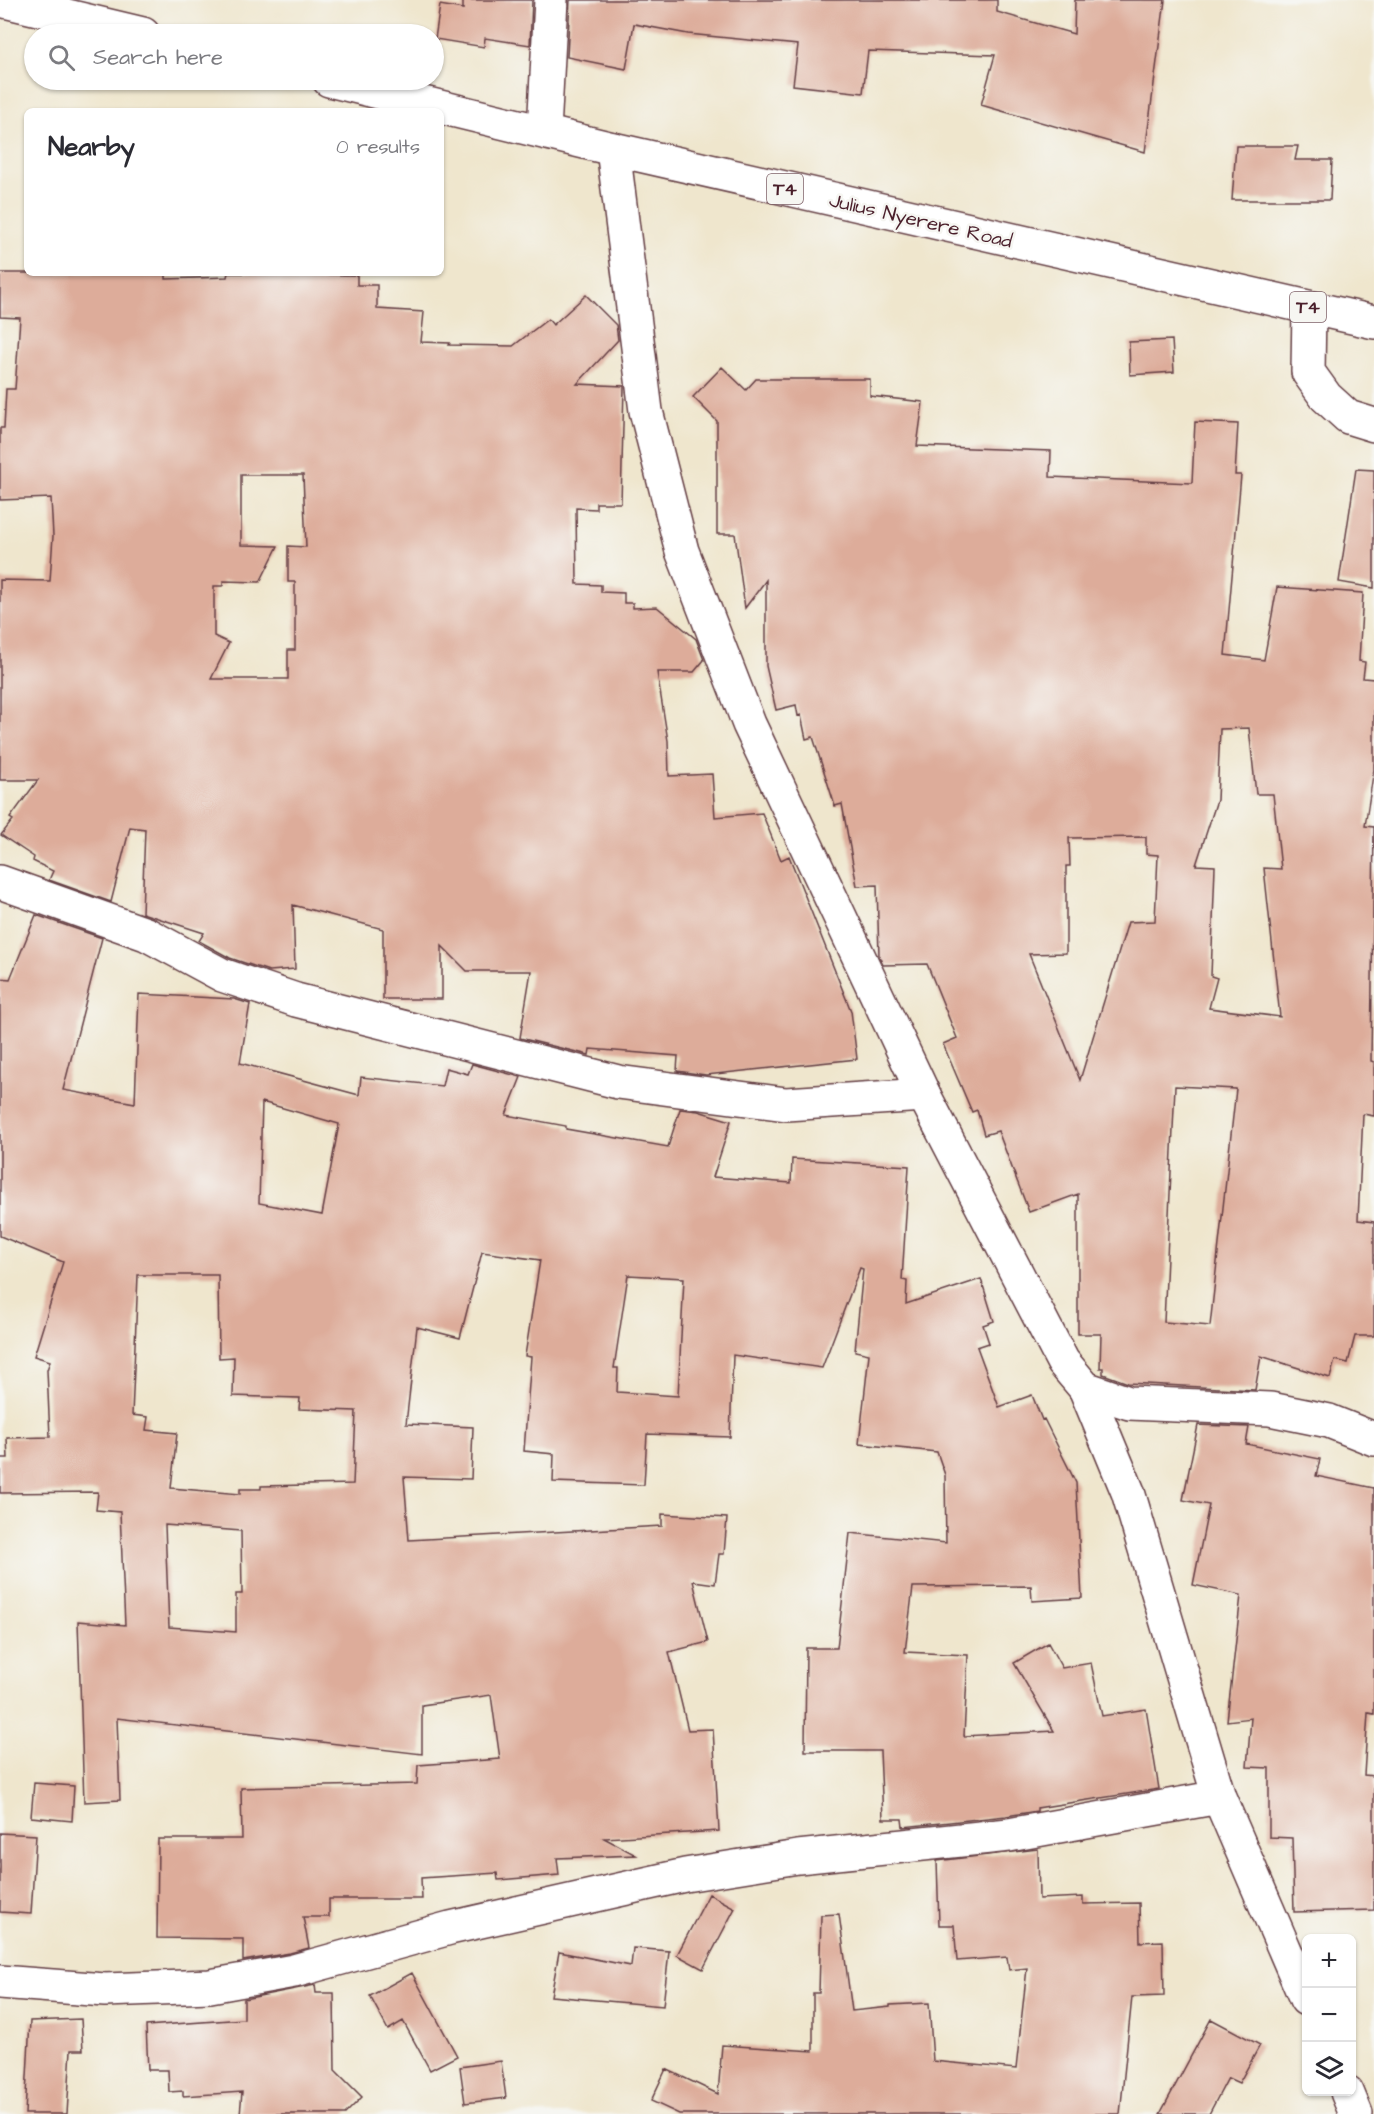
<!DOCTYPE html>
<meta charset="utf-8">
<style>
:root{--surface:#fff;--page:#f2f2f3;--text:#2b2b33;--muted:#7c7c81;--line:#e1e1e2}
body{margin:0;font-family:"Architects Daughter",sans-serif;background:var(--page);color:var(--text)}
.controls{position:absolute;right:18px;bottom:18px;display:grid;overflow:hidden;border-radius:9px;box-shadow:0 2px 4px #0004}
.controls button{width:54px;height:54px;display:grid;place-items:center;padding:0;border:0;border-bottom:2px solid var(--line);background:var(--surface);color:var(--text);font:30px sans-serif}
.list{margin:0;padding:0;list-style:none}
h2{display:flex;justify-content:space-between;align-items:center;height:78px;margin:0;padding:0 24px;font-size:26px}
h2 small{font-size:20px;font-weight:400;color:var(--muted)}
.icon{flex:none;width:33px;height:33px;fill:none;stroke:currentColor;stroke-width:2;stroke-linecap:round;stroke-linejoin:round}
.map{position:relative;flex:none;width:1374px;height:2114px;overflow:hidden}
.search{position:absolute;background:var(--surface);box-shadow:0 2px 4px #0004;left:24px;top:24px;width:420px;height:66px;display:flex;align-items:center;gap:15px;box-sizing:border-box;padding:0 21px;border-radius:33px;color:var(--muted);font-size:22px}
.panel{position:absolute;background:var(--surface);box-shadow:0 2px 4px #0004;left:24px;top:108px;width:420px;height:168px;border-radius:9px}
.map>svg:first-child{display:block}
.building{fill:#ddac9a;fill-rule:evenodd}
.lines{fill:none;stroke-linecap:round;stroke-linejoin:round}
.minor-casing{stroke:#633d43;stroke-width:36}
.major-casing{stroke:#633d43;stroke-width:36}
.highway-casing{stroke:#633d43;stroke-width:36}
.minor{stroke:#fff;stroke-width:33}
.major{stroke:#fff;stroke-width:33}
.highway{stroke:#fff;stroke-width:33}
.labels{text-anchor:middle;stroke-width:5;stroke-linejoin:round;paint-order:stroke}
.shield{fill:#f6f6f2;stroke:#7e6067;stroke-width:1.5}
.shield-label{font-size:18px;font-weight:bold;fill:#4a1f2b}
.street-label{font-size:20px;fill:#4a1f2b;stroke:#f6f6f2}
</style>
<div class="map">
<svg width="1374" height="2114" viewBox="0 0 1374 2114">
<rect width="100%" height="100%" fill="#f6f6f2"/>
<filter id="ink" filterUnits="userSpaceOnUse"><feTurbulence type="fractalNoise" baseFrequency=".0167" numOctaves="2"/><feDisplacementMap in="SourceGraphic" scale="12" xChannelSelector="R" yChannelSelector="G"/><feConvolveMatrix kernelMatrix="1 2 1 2 8 2 1 2 1" color-interpolation-filters="sRGB"/></filter>
<filter id="wash" filterUnits="userSpaceOnUse"><feTurbulence type="fractalNoise" baseFrequency=".008" numOctaves="4" result="noise"/><feDisplacementMap in="SourceGraphic" scale="24" xChannelSelector="R" yChannelSelector="G"/><feGaussianBlur stdDeviation="1.35" result="paint"/><feColorMatrix in="noise" values="0 0 0 0 0 0 0 0 0 0 0 0 0 0 0 0 0 1.4 0 .05"/><feComposite in="paint" operator="in"/></filter>
<g filter="url(#wash)">
<rect width="100%" height="100%" fill="#efe6cd"/>
<g id="blocks">
<path class="building" d="M 463,0 L 532,0 L 530,45 L 485,38 L 484,47 L 435,39 L 440,5 L 463,9 Z
M 570,0 L 997,0 L 997,12 L 1074,34 L 1075,0 L 1165,0 L 1145,152 L 981,105 L 995,55 L 868,51 L 863,93 L 793,85 L 798,45 L 688,34 L 634,24 L 626,69 L 567,57 Z
M 1236,146 L 1298,146 L 1295,160 L 1332,160 L 1330,200 L 1232,200 Z
M 0,273 L 166,273 L 166,279 L 227,277 L 228,273 L 357,275 L 357,285 L 377,285 L 377,309 L 424,312 L 421,342 L 450,343 L 449,345 L 513,346 L 548,319 L 553,325 L 586,295 L 616,325 L 618,340 L 577,384 L 624,386 L 621,503 L 596,503 L 596,509 L 576,508 L 577,584 L 601,585 L 601,592 L 624,593 L 624,603 L 633,603 L 633,608 L 657,607 L 696,639 L 704,660 L 694,672 L 657,672 L 668,741 L 669,776 L 712,774 L 715,817 L 762,813 L 781,860 L 789,856 L 851,1011 L 857,1059 L 706,1075 L 677,1071 L 678,1056 L 590,1049 L 589,1055 L 520,1038 L 531,971 L 467,971 L 442,946 L 442,999 L 383,999 L 383,929 L 293,905 L 295,969 L 269,971 L 230,958 L 199,941 L 204,933 L 142,913 L 145,829 L 130,827 L 111,902 L 49,880 L 53,871 L 33,861 L 34,857 L 1,835 L 13,820 L 10,818 L 38,780 L 0,780 L 0,580 L 50,581 L 53,536 L 51,498 L 0,500 L 0,428 L 4,428 L 6,389 L 15,389 L 20,318 L 0,317 ZM 241,475 L 303,475 L 306,547 L 288,546 L 288,582 L 295,582 L 295,650 L 288,650 L 288,679 L 211,679 L 229,643 L 214,636 L 214,586 L 223,586 L 223,581 L 260,582 L 278,546 L 241,545 Z
M 1172,340 L 1174,372 L 1130,375 L 1129,342 Z
M 722,367 L 746,390 L 756,379 L 870,379 L 870,396 L 923,402 L 917,446 L 1051,451 L 1050,477 L 1192,483 L 1195,422 L 1238,424 L 1235,475 L 1241,475 L 1225,655 L 1264,660 L 1277,587 L 1363,593 L 1359,661 L 1365,662 L 1363,678 L 1374,679 L 1374,769 L 1365,826 L 1374,827 L 1371,1061 L 1374,1062 L 1374,1116 L 1363,1114 L 1358,1220 L 1374,1222 L 1374,1336 L 1355,1336 L 1348,1363 L 1335,1360 L 1330,1378 L 1261,1356 L 1255,1390 L 1128,1383 L 1103,1374 L 1103,1368 L 1100,1368 L 1101,1334 L 1078,1334 L 1078,1194 L 1029,1212 L 998,1131 L 984,1135 L 977,1110 L 972,1112 L 943,1044 L 957,1038 L 927,964 L 883,965 L 879,956 L 877,885 L 857,886 L 842,804 L 835,806 L 813,737 L 806,739 L 801,715 L 798,716 L 796,705 L 776,710 L 766,666 L 766,580 L 745,608 L 735,534 L 717,534 L 717,421 L 693,397 ZM 1249,728 L 1256,794 L 1273,794 L 1281,869 L 1264,868 L 1280,1017 L 1209,1008 L 1217,978 L 1211,976 L 1215,866 L 1196,865 L 1217,800 L 1220,729 ZM 1146,837 L 1146,854 L 1158,855 L 1155,921 L 1128,922 L 1080,1080 L 1029,954 L 1066,953 L 1066,866 L 1070,866 L 1069,838 ZM 1175,1086 L 1236,1089 L 1210,1326 L 1164,1322 Z
M 1356,469 L 1374,470 L 1374,588 L 1339,582 Z
M 36,915 L 102,938 L 63,1090 L 135,1103 L 139,994 L 234,999 L 250,1004 L 240,1063 L 359,1095 L 361,1077 L 442,1086 L 446,1068 L 468,1074 L 472,1064 L 521,1077 L 506,1115 L 566,1126 L 566,1129 L 668,1147 L 680,1109 L 698,1111 L 731,1121 L 713,1177 L 791,1183 L 792,1159 L 909,1166 L 902,1280 L 907,1281 L 906,1304 L 981,1279 L 994,1321 L 983,1325 L 989,1343 L 977,1347 L 999,1407 L 1032,1395 L 1042,1420 L 1044,1419 L 1076,1483 L 1082,1598 L 1032,1601 L 1031,1586 L 913,1587 L 905,1652 L 968,1655 L 964,1736 L 1054,1731 L 1014,1663 L 1048,1643 L 1062,1668 L 1091,1663 L 1102,1716 L 1146,1709 L 1159,1789 L 1037,1808 L 1037,1811 L 1006,1816 L 903,1827 L 902,1819 L 883,1819 L 880,1751 L 805,1751 L 806,1648 L 837,1648 L 850,1533 L 946,1543 L 945,1475 L 937,1452 L 859,1444 L 869,1354 L 855,1351 L 863,1269 L 860,1268 L 822,1368 L 733,1355 L 730,1437 L 647,1434 L 644,1485 L 553,1482 L 554,1454 L 524,1451 L 531,1357 L 525,1356 L 540,1260 L 482,1252 L 460,1338 L 417,1327 L 406,1424 L 473,1427 L 471,1479 L 404,1477 L 409,1540 L 662,1526 L 662,1514 L 727,1518 L 724,1554 L 719,1554 L 715,1584 L 693,1581 L 708,1642 L 669,1652 L 688,1730 L 713,1729 L 719,1831 L 604,1838 L 636,1855 L 557,1858 L 559,1875 L 498,1880 L 497,1873 L 421,1878 L 422,1899 L 329,1899 L 329,1917 L 303,1917 L 309,1948 L 290,1953 L 243,1961 L 243,1939 L 157,1938 L 158,1839 L 242,1839 L 241,1788 L 417,1784 L 418,1765 L 500,1759 L 491,1695 L 422,1705 L 422,1754 L 117,1718 L 120,1800 L 84,1802 L 78,1621 L 125,1625 L 120,1512 L 96,1510 L 98,1492 L 0,1493 L 0,1458 L 8,1458 L 7,1438 L 50,1437 L 47,1370 L 50,1361 L 34,1356 L 63,1262 L 0,1236 L 0,978 L 10,979 ZM 262,1102 L 339,1124 L 322,1215 L 259,1203 ZM 138,1275 L 218,1275 L 219,1358 L 234,1357 L 233,1396 L 300,1398 L 299,1409 L 356,1411 L 353,1484 L 261,1486 L 261,1489 L 240,1489 L 240,1494 L 171,1488 L 177,1433 L 146,1430 L 148,1417 L 132,1415 ZM 628,1275 L 684,1278 L 678,1396 L 617,1392 L 618,1368 L 614,1368 ZM 165,1525 L 241,1531 L 242,1594 L 236,1594 L 236,1632 L 169,1627 Z
M 1198,1425 L 1249,1427 L 1246,1444 L 1320,1459 L 1316,1476 L 1374,1488 L 1374,1714 L 1368,1713 L 1364,1775 L 1374,1776 L 1374,1910 L 1294,1912 L 1292,1838 L 1269,1837 L 1269,1768 L 1247,1767 L 1251,1718 L 1227,1721 L 1241,1595 L 1193,1585 L 1209,1505 L 1183,1500 Z
M 34,1783 L 74,1786 L 72,1821 L 31,1817 Z
M 0,1833 L 36,1835 L 31,1914 L 0,1912 Z
M 1038,1849 L 1039,1899 L 1083,1897 L 1083,1904 L 1139,1903 L 1140,1942 L 1163,1941 L 1164,1996 L 1132,1997 L 1120,2114 L 679,2114 L 651,2101 L 666,2069 L 718,2094 L 722,2045 L 813,2051 L 813,1993 L 819,1993 L 821,1915 L 839,1914 L 852,2011 L 890,2007 L 890,2005 L 929,2003 L 933,2061 L 1016,2069 L 1027,1968 L 1009,1970 L 1007,1957 L 957,1961 L 954,1925 L 939,1925 L 937,1861 Z
M 709,1894 L 735,1908 L 703,1969 L 677,1955 Z
M 633,1948 L 669,1951 L 663,2006 L 551,1996 L 559,1952 L 631,1966 Z
M 412,1973 L 457,2056 L 430,2070 L 403,2021 L 388,2030 L 370,1996 Z
M 315,1985 L 316,1993 L 334,1993 L 335,2070 L 362,2097 L 345,2114 L 240,2114 L 242,2092 L 183,2096 L 183,2091 L 169,2092 L 168,2070 L 148,2070 L 146,2026 L 244,2019 L 244,1999 Z
M 81,2019 L 83,2050 L 71,2050 L 67,2114 L 25,2114 L 30,2021 Z
M 1211,2019 L 1260,2045 L 1239,2083 L 1228,2078 L 1209,2114 L 1160,2114 Z
M 501,2061 L 506,2098 L 465,2103 L 460,2067 Z"/>
</g>
</g>
<g filter="url(#ink)">
<use href="#blocks" fill-opacity="0" stroke="#633d43" stroke-width="1.5"/>
<g class="lines">
<defs>
<path id="minor" d="M 544,131 L 551,0
M 1309,308 L 1308,372 L 1326,397 L 1348,417 L 1374,425
M 0,882 L 146,934 L 222,975 L 296,1000 L 618,1082 L 786,1104 L 924,1095
M 1085,1388 L 1128,1492 L 1219,1797 L 1306,1999
M 0,1982 L 105,1990 L 210,1986 L 294,1971 L 450,1928 L 685,1875 L 798,1857 L 1009,1835 L 1219,1797
M 1347,2092 L 1356,2114"/>
<path id="major" d="M 613,149 L 646,411 L 682,551 L 749,724 L 924,1095 L 1063,1362 L 1085,1388 L 1129,1403 L 1270,1409 L 1329,1421 L 1374,1439"/>
<path id="highway" d="M 0,0 L 143,34
M 329,80 L 613,149 L 1374,322"/>
</defs>
<use href="#minor" class="minor-casing"/>
<use href="#major" class="major-casing"/>
<use href="#highway" class="highway-casing"/>
<use href="#minor" class="minor"/>
<use href="#major" class="major"/>
<use href="#highway" class="highway"/>
</g>
</g>
<g class="labels">
<g class="shield">
<rect x="767" y="174" width="36" height="30" rx="4.5"/>
<rect x="1290" y="292" width="36" height="30" rx="4.5"/>
</g>
<g class="shield-label">
<text x="785" y="195">T4</text>
<text x="1308" y="313">T4</text>
</g>
<g class="street-label">
<text transform="translate(921 220) rotate(13)" y="7">Julius Nyerere Road</text>
</g>
</g>
</svg>
<div class="controls">
<button>+</button>
<button>−</button>
<button><svg class="icon" aria-label="layers" viewBox="0 0 24 24"><path d="M12 4l9 5-9 5-9-5zM3 14l9 5 9-5"/></svg></button>
</div>
<div class="search"><svg class="icon" aria-label="search" viewBox="0 0 24 24"><circle cx="10" cy="10" r="6"/><path d="M15 15l6 6"/></svg>Search here</div>
<section class="panel">
<h2>Nearby<small>0 results</small></h2>
<ul class="list">
</ul>
</section>
</div>
